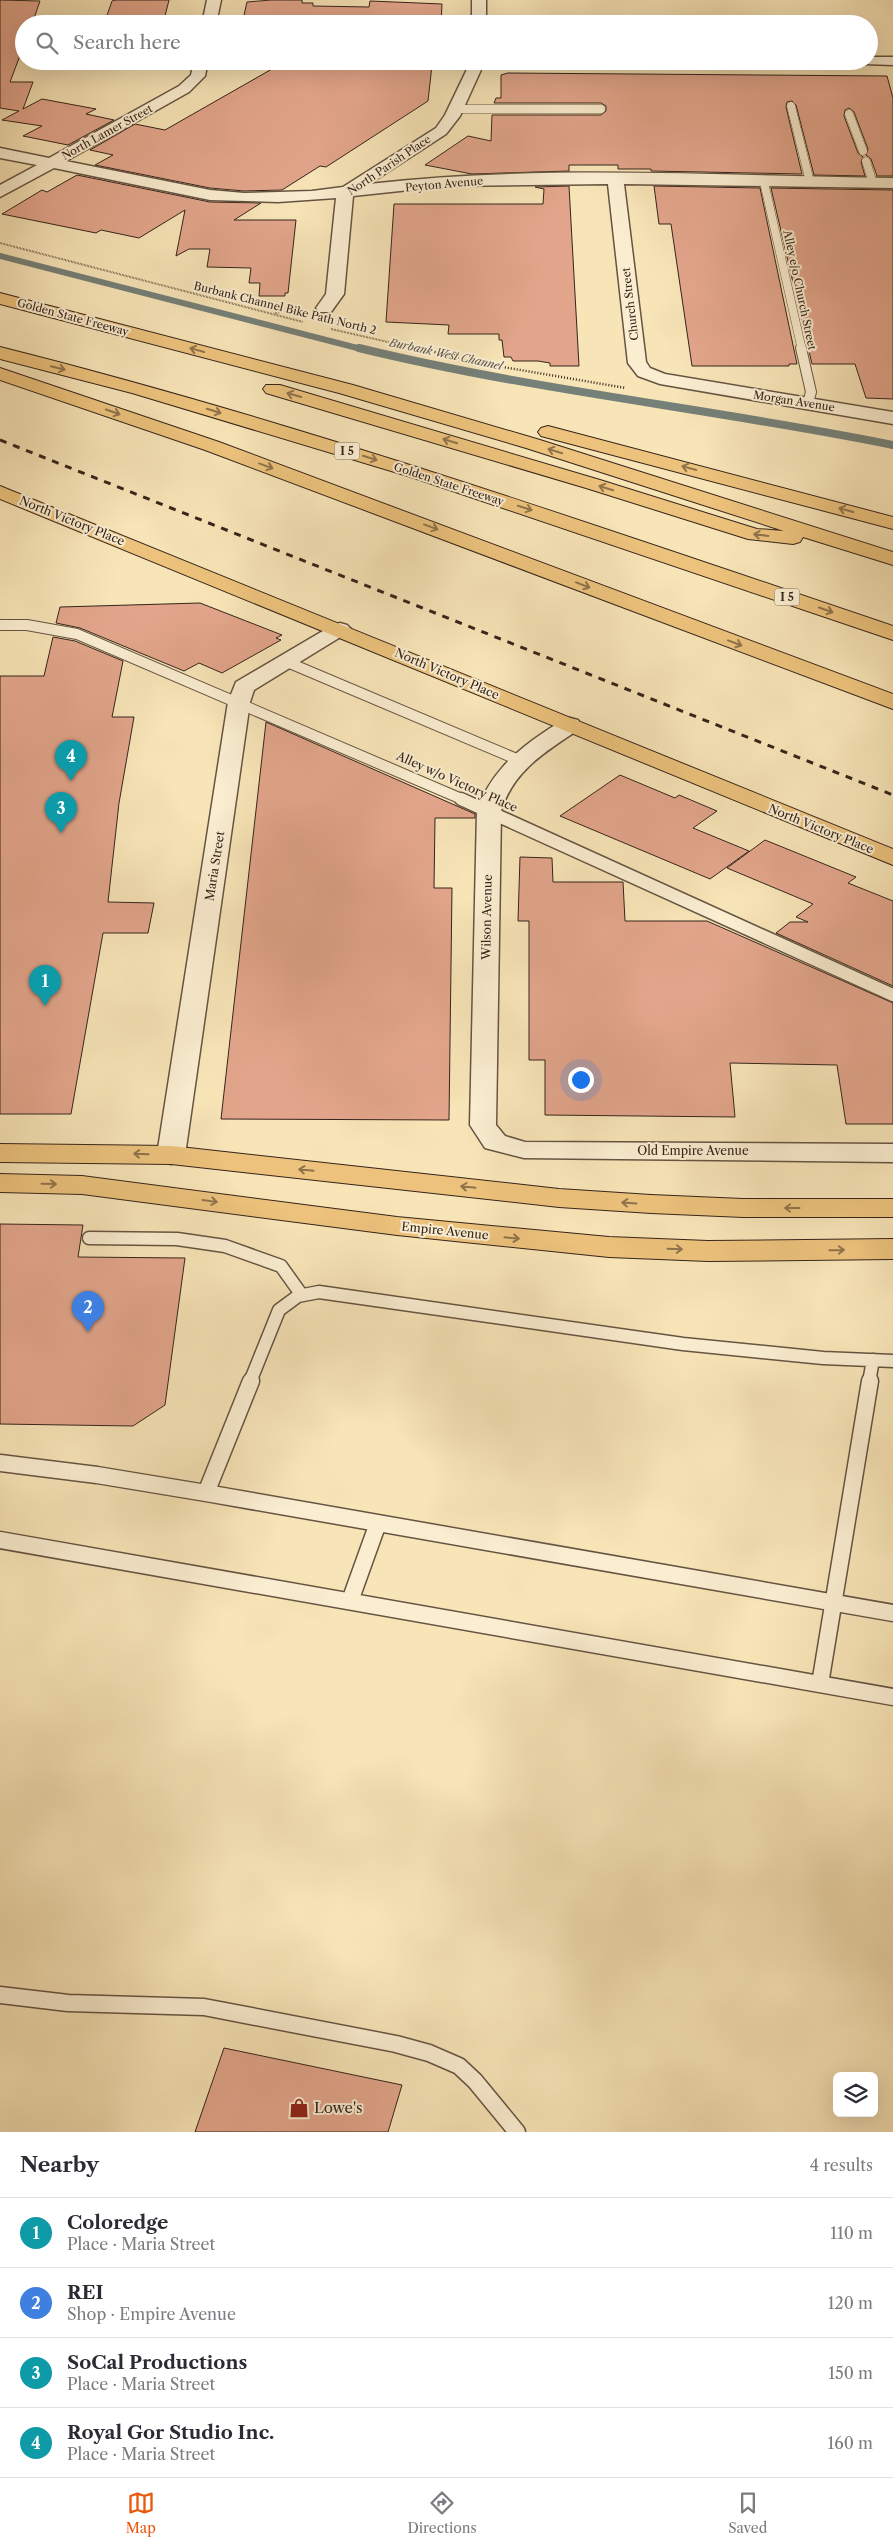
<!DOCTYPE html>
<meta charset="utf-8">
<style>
:root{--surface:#fff;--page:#f7f7f7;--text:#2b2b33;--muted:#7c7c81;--line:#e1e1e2;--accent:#ea580c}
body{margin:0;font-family:"Libre Caslon Text",serif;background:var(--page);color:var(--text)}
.controls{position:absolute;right:15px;bottom:15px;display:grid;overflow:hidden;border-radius:8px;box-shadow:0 5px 20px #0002}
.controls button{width:45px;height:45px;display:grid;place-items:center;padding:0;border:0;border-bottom:1px solid var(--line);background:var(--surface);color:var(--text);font:25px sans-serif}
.you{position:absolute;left:580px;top:1079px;width:18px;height:18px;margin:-12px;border:4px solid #fff;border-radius:50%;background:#1a73e8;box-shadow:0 0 0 8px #1a73e833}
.badge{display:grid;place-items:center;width:32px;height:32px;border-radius:50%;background:var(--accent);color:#fff;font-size:16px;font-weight:700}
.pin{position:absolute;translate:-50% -41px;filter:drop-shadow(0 1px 2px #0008)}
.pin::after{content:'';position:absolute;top:26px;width:18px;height:15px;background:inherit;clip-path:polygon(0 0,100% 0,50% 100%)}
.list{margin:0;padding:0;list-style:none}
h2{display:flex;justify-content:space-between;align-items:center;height:65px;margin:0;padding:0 20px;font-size:21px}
h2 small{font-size:16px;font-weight:400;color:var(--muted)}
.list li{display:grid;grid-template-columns:32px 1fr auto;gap:15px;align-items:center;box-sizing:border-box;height:70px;padding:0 20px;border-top:1px solid var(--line)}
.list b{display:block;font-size:19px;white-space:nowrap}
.list p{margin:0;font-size:16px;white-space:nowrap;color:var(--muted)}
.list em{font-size:16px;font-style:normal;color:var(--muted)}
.icon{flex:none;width:28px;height:28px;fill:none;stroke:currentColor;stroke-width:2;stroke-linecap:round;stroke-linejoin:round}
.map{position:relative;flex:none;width:893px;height:2132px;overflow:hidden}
.search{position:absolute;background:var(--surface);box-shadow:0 5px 20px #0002;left:15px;right:15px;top:15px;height:55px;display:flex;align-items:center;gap:12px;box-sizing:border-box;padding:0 18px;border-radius:28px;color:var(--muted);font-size:19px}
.sheet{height:345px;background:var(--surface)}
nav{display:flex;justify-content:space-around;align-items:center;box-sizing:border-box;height:70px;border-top:1px solid var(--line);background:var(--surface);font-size:14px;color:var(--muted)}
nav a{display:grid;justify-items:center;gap:2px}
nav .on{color:var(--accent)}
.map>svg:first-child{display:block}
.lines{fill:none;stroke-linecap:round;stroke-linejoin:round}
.stream-far1{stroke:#758078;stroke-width:6}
.stream{stroke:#758078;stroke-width:8}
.building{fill:#e2a58b;stroke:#35241b}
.lane-far3-casing{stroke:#665442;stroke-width:9}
.lane-far2-casing{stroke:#665442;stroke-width:12}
.lane-far1-casing{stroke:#665442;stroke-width:15}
.lane-casing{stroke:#665442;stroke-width:19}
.street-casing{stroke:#665442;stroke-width:3}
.primary-casing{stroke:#35241b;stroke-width:2}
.highway-casing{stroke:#35241b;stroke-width:2}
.path-far1{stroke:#35241b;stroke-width:2;stroke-dasharray:0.5 1;stroke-linecap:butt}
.path{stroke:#35241b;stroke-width:2.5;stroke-dasharray:1 2;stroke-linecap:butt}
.lane-far3{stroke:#faedd0;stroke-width:8}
.lane-far2{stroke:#faedd0;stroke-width:10}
.lane-far1{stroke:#faedd0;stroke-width:12}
.lane{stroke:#faedd0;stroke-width:16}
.street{fill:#faedd0;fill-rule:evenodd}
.primary{fill:#ecc27c;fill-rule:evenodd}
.highway{fill:#ecc27c;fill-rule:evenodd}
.rail{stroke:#35241b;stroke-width:3;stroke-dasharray:7 7;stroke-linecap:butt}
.oneway{stroke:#90734c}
.labels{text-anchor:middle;stroke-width:4;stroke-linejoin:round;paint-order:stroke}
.far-street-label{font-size:11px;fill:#35241b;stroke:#faedd0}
.far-water-label{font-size:11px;font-style:italic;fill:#55524a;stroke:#faedd0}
.shield{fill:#faedd0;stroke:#706051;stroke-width:1}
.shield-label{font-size:11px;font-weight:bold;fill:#35241b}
.street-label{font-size:12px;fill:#35241b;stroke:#faedd0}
.near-poi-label{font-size:15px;fill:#35241b;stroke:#faedd0;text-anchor:start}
</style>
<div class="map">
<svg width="893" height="2132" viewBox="0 0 893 2132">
<rect width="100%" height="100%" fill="#f7e4b7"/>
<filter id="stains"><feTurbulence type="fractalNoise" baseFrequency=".004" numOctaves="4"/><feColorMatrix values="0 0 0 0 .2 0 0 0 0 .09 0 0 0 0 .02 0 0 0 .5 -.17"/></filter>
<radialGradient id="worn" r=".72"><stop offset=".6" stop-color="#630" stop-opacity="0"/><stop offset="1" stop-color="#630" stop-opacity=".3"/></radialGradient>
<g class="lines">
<path class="stream-far1" d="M 0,256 L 365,350"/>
<path class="stream" d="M 359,348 C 535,391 716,409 893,445"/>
</g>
<path class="building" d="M 0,0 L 40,1 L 32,24 L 24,24 L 24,45 L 10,82 L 33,82 L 23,109 L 42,99 L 96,109 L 86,114 L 114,120 L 68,145 L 23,136 L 42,126 L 2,120 L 19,111 L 0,108 Z
M 116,0 L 169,0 L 163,24 L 104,24 L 112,1 Z
M 271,0 L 302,0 L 302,3 L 313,3 L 313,6 L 369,7 L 370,1 L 442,4 L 441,24 L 242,24 L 247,2 Z
M 283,61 L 437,61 L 437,65 L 432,65 L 428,101 L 326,167 L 320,166 L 282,190 L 244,191 L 210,188 L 95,165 L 113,155 L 90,150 L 135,124 L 165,130 L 286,61 Z
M 508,73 L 887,76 L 893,98 L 893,176 L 877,176 L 871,159 L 866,155 L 868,149 L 854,112 L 849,108 L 845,110 L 844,116 L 858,153 L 863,157 L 861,162 L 865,176 L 814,175 L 796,105 L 792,101 L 787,102 L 786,107 L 802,174 L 651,171 L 651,169 L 618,169 L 618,165 L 569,165 L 569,171 L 472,174 L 425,165 L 468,136 L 491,141 L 492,115 L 601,115 L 606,111 L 606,106 L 601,103 L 494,103 L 496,98 L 501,98 L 501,75 Z
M 77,175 L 210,202 L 261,203 L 234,220 L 296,220 L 288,293 L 285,293 L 285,296 L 259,296 L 260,283 L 249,283 L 251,268 L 207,267 L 210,249 L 189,249 L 176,256 L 185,210 L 139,238 L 101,230 L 96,233 L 2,214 L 42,190 L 47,192 Z
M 569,186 L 579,366 L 550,366 L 550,363 L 538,361 L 513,361 L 511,357 L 504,357 L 502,340 L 499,340 L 499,334 L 448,334 L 449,325 L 386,322 L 394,204 L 543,204 L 544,189 L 535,187 Z
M 654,186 L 760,188 L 797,364 L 789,364 L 789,366 L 692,366 L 671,224 L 659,224 Z
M 771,188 L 893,190 L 893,399 L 866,398 L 855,364 L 812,364 Z
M 200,603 L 282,635 L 276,638 L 281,640 L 222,673 L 199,663 L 184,671 L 80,628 L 56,623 L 60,607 Z
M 53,637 L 75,641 L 123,661 L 112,717 L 134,717 L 119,803 L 108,902 L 154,903 L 148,933 L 103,933 L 71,1114 L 0,1114 L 0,676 L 44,676 Z
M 266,722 L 475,814 L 475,818 L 435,818 L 434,888 L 452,888 L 449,1120 L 221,1119 Z
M 620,775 L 675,798 L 679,795 L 717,811 L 693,828 L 749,851 L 710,879 L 560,816 Z
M 765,840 L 856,877 L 848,883 L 893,901 L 893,986 L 776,933 L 790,922 L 808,922 L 796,917 L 813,904 L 727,868 Z
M 520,857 L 552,858 L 553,882 L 623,882 L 625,921 L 707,921 L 893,1003 L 893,1124 L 846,1124 L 837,1065 L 730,1063 L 735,1117 L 545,1115 L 545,1060 L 529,1060 L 529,921 L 518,921 Z
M 0,1224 L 83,1225 L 78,1257 L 185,1258 L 165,1405 L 133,1426 L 0,1424 Z
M 224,2048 L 402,2085 L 388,2132 L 195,2132 Z"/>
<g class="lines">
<defs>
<path id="lane-far3" d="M 791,106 L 810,182
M 456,109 L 601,109
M 849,114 L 863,151
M 866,161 L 873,183
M 764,182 L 802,350"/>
<path id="lane-far2" d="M 801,348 L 811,392 L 808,403
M 0,625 L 27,625 L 77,634 L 464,800
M 287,662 L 519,760"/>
<path id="lane-far1" d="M 461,799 L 893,995
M 89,1238 L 177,1239 L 225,1246 L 281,1266 L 301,1294
M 250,1382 L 279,1310 L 298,1296 L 319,1292 L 683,1344 L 823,1358 L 893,1361
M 869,1382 L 873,1360"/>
<path id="lane" d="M 0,1463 L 97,1475 L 206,1493 L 893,1613
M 206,1493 L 251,1381
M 0,1540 L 893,1697
M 350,1601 L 378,1523
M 820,1684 L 870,1381
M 0,1995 L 68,2003 L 204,2007 L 396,2044 L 429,2053 L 459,2066 L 475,2081 L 517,2132"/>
<path id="street" d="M 207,0 L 221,0 L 216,24 L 202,24 Z
M 472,0 L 486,0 L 486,24 L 472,24 Z
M 869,57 L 893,57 L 893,65 L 864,64 L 862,61 L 869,61 Z
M 194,61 L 208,61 L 205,76 L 189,92 L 66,161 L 210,190 L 244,193 L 312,191 L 343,187 L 436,128 L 445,115 L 471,61 L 485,61 L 460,116 L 446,134 L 369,184 C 542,164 719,176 893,178 L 893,188 L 624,184 L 646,362 L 650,368 L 665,374 L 893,412 L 893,424 L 660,384 L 638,376 L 628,363 L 608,184 L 447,186 L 353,196 L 344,294 L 331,312 L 319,312 L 316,308 L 326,294 L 336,198 L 278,202 L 210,200 L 54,168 L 0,197 L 0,185 L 37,165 L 0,158 L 0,148 L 49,158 L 179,86 L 191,75 Z
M 340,623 L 347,625 L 351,629 L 347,633 L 254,690 L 250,702 L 185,1155 L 181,1161 L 171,1164 L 161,1161 L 157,1155 L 228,702 L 236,682 L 333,625 Z
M 570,718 L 578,720 L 581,725 L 578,730 C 545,752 513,771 501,811 L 496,1125 L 505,1136 L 525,1142 L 893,1144 L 893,1162 L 524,1158 L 485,1148 L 470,1125 L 477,811 C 489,776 513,753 543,733 C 552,727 560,721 570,718 Z"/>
<path id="primary" d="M 0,486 L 893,849 L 893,865 L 0,499 Z
M 0,1144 L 171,1146 L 559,1189 L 651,1195 L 743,1199 L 893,1199 L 893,1217 L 743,1217 L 651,1213 L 559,1207 L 171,1164 L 0,1162 Z
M 0,1174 L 82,1176 L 397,1217 L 609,1237 L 708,1241 L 893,1239 L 893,1259 L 708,1261 L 609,1257 L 397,1235 L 82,1194 L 0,1192 Z"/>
<path id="highway" d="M 0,293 L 353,385 L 540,440 L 893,552 L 893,565 L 803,537 L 800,542 L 793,544 L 748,539 L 586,488 L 266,393 L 263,389 L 266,385 L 280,385 L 600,480 L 757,529 L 784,531 L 526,448 L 339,393 L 0,304 Z
M 0,347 C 303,423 597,526 893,626 L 893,640 L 411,477 L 132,393 L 0,359 Z
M 0,368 L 219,442 L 893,694 L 893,709 L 205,450 L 0,380 Z
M 548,426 L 893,517 L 893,529 L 541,436 L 538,432 L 541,428 Z"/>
</defs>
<use href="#lane-far3" class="lane-far3-casing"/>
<use href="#lane-far2" class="lane-far2-casing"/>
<use href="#lane-far1" class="lane-far1-casing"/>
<use href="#lane" class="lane-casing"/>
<use href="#street" class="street-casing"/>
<use href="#primary" class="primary-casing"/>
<use href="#highway" class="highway-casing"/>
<path class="path-far1" d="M 0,243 L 303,322
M 275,313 L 301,309
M 331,329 L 423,350"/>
<path class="path" d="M 417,348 L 491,365 L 626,388"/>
<use href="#lane-far3" class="lane-far3"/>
<use href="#lane-far2" class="lane-far2"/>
<use href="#lane-far1" class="lane-far1"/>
<use href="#lane" class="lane"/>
<use href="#street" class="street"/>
<use href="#primary" class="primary"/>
<use href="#highway" class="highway"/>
<path class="rail" d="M 0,440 L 893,795"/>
</g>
<defs><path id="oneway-shaft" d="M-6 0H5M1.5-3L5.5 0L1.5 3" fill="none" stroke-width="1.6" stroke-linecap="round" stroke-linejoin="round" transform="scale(1.25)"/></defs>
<g class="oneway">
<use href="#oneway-shaft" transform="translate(197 350) rotate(-165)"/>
<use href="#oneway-shaft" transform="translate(58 368) rotate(14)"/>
<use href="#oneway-shaft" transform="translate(294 395) rotate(-164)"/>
<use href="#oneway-shaft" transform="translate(214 411) rotate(17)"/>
<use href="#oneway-shaft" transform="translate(113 412) rotate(19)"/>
<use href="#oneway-shaft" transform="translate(450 441) rotate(-163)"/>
<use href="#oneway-shaft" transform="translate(555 451) rotate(-163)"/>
<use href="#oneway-shaft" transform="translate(370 458) rotate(17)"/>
<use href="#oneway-shaft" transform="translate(266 466) rotate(20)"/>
<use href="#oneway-shaft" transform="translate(689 468) rotate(-165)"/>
<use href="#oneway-shaft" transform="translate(606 488) rotate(-163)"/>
<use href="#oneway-shaft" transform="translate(525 508) rotate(18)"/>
<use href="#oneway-shaft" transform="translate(846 510) rotate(-165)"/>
<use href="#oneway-shaft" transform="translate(431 527) rotate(20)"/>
<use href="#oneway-shaft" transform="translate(761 535) rotate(-173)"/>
<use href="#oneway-shaft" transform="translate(583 585) rotate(21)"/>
<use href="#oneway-shaft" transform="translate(826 610) rotate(19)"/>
<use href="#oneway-shaft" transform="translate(735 643) rotate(21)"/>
<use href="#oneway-shaft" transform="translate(141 1154) rotate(-178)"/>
<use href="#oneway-shaft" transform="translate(306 1170) rotate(-174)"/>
<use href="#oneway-shaft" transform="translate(49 1184) rotate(1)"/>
<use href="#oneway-shaft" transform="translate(468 1187) rotate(-174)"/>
<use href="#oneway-shaft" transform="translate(210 1201) rotate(8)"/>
<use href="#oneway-shaft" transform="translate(629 1203) rotate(-176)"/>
<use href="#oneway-shaft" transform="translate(792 1208) rotate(-180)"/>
<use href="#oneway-shaft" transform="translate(512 1238) rotate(5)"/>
<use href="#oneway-shaft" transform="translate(675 1249) rotate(2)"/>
<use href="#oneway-shaft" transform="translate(837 1250) rotate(-1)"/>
</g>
<defs>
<symbol id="shop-bare" viewBox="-9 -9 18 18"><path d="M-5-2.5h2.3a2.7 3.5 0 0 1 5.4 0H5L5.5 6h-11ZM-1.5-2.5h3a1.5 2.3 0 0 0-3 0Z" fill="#8f2418" stroke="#faedd0" stroke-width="2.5" paint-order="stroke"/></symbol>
</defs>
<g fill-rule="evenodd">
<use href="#shop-bare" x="285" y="2094" width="28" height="28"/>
</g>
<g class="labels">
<g class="far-street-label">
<text transform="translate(107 132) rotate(-29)" y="4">North Lamer Street</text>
<text transform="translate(389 165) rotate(-34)" y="4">North Parish Place</text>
<text transform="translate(444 184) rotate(-5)" y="4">Peyton Avenue</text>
<text transform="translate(800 290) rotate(78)" y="4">Alley e/o Church Street</text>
<text transform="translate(630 304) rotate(-97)" y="4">Church Street</text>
<text transform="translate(285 308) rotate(14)" y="4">Burbank Channel Bike Path North 2</text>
<text transform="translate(73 317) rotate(15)" y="4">Golden State Freeway</text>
<text transform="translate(794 401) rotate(9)" y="4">Morgan Avenue</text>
<text transform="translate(449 484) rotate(18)" y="4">Golden State Freeway</text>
</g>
<g class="far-water-label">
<text transform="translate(446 354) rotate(12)" y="4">Burbank West Channel</text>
</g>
<g class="shield">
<rect x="334.5" y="442.5" width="25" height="17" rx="4"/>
<rect x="774.5" y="588.5" width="25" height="17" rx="4"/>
</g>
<g class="shield-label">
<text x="347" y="455">I 5</text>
<text x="787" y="601">I 5</text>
</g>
<g class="street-label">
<text transform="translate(72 521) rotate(22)" y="4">North Victory Place</text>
<text transform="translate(447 674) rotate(23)" y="4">North Victory Place</text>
<text transform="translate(457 782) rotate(24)" y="4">Alley w/o Victory Place</text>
<text transform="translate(821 829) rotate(22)" y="4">North Victory Place</text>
<text transform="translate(215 866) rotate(-81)" y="4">Maria Street</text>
<text transform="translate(487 917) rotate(-89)" y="4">Wilson Avenue</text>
<text x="693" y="1155">Old Empire Avenue</text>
<text transform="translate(445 1231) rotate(6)" y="4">Empire Avenue</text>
</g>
<g class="near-poi-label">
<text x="314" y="2113">Lowe's</text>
</g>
</g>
<rect width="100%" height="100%" filter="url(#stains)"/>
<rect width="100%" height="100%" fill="url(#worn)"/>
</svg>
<div class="controls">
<button><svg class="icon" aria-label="layers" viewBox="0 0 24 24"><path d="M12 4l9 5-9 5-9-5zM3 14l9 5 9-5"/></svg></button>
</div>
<div class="you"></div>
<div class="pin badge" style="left:45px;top:1006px;background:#0f9aa8">1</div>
<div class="pin badge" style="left:88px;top:1332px;background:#3f7fe0">2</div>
<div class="pin badge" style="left:61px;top:833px;background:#0f9aa8">3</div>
<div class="pin badge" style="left:71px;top:781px;background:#0f9aa8">4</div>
<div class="search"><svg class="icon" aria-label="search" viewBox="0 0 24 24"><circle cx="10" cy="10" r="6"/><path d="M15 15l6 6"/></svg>Search here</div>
</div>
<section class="sheet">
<h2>Nearby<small>4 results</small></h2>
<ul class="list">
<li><span class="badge" style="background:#0f9aa8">1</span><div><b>Coloredge</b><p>Place · Maria Street</p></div><em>110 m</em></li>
<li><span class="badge" style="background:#3f7fe0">2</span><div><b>REI</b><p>Shop · Empire Avenue</p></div><em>120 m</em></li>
<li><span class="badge" style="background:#0f9aa8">3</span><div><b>SoCal Productions</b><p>Place · Maria Street</p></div><em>150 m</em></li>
<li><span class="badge" style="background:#0f9aa8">4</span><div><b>Royal Gor Studio Inc.</b><p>Place · Maria Street</p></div><em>160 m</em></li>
</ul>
</section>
<nav>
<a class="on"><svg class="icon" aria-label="map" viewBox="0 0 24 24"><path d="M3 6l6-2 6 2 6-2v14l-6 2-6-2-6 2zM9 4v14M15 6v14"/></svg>Map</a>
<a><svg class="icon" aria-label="directions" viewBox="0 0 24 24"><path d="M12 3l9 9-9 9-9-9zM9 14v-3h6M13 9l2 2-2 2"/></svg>Directions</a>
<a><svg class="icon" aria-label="saved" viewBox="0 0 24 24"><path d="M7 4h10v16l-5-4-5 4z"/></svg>Saved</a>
</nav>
